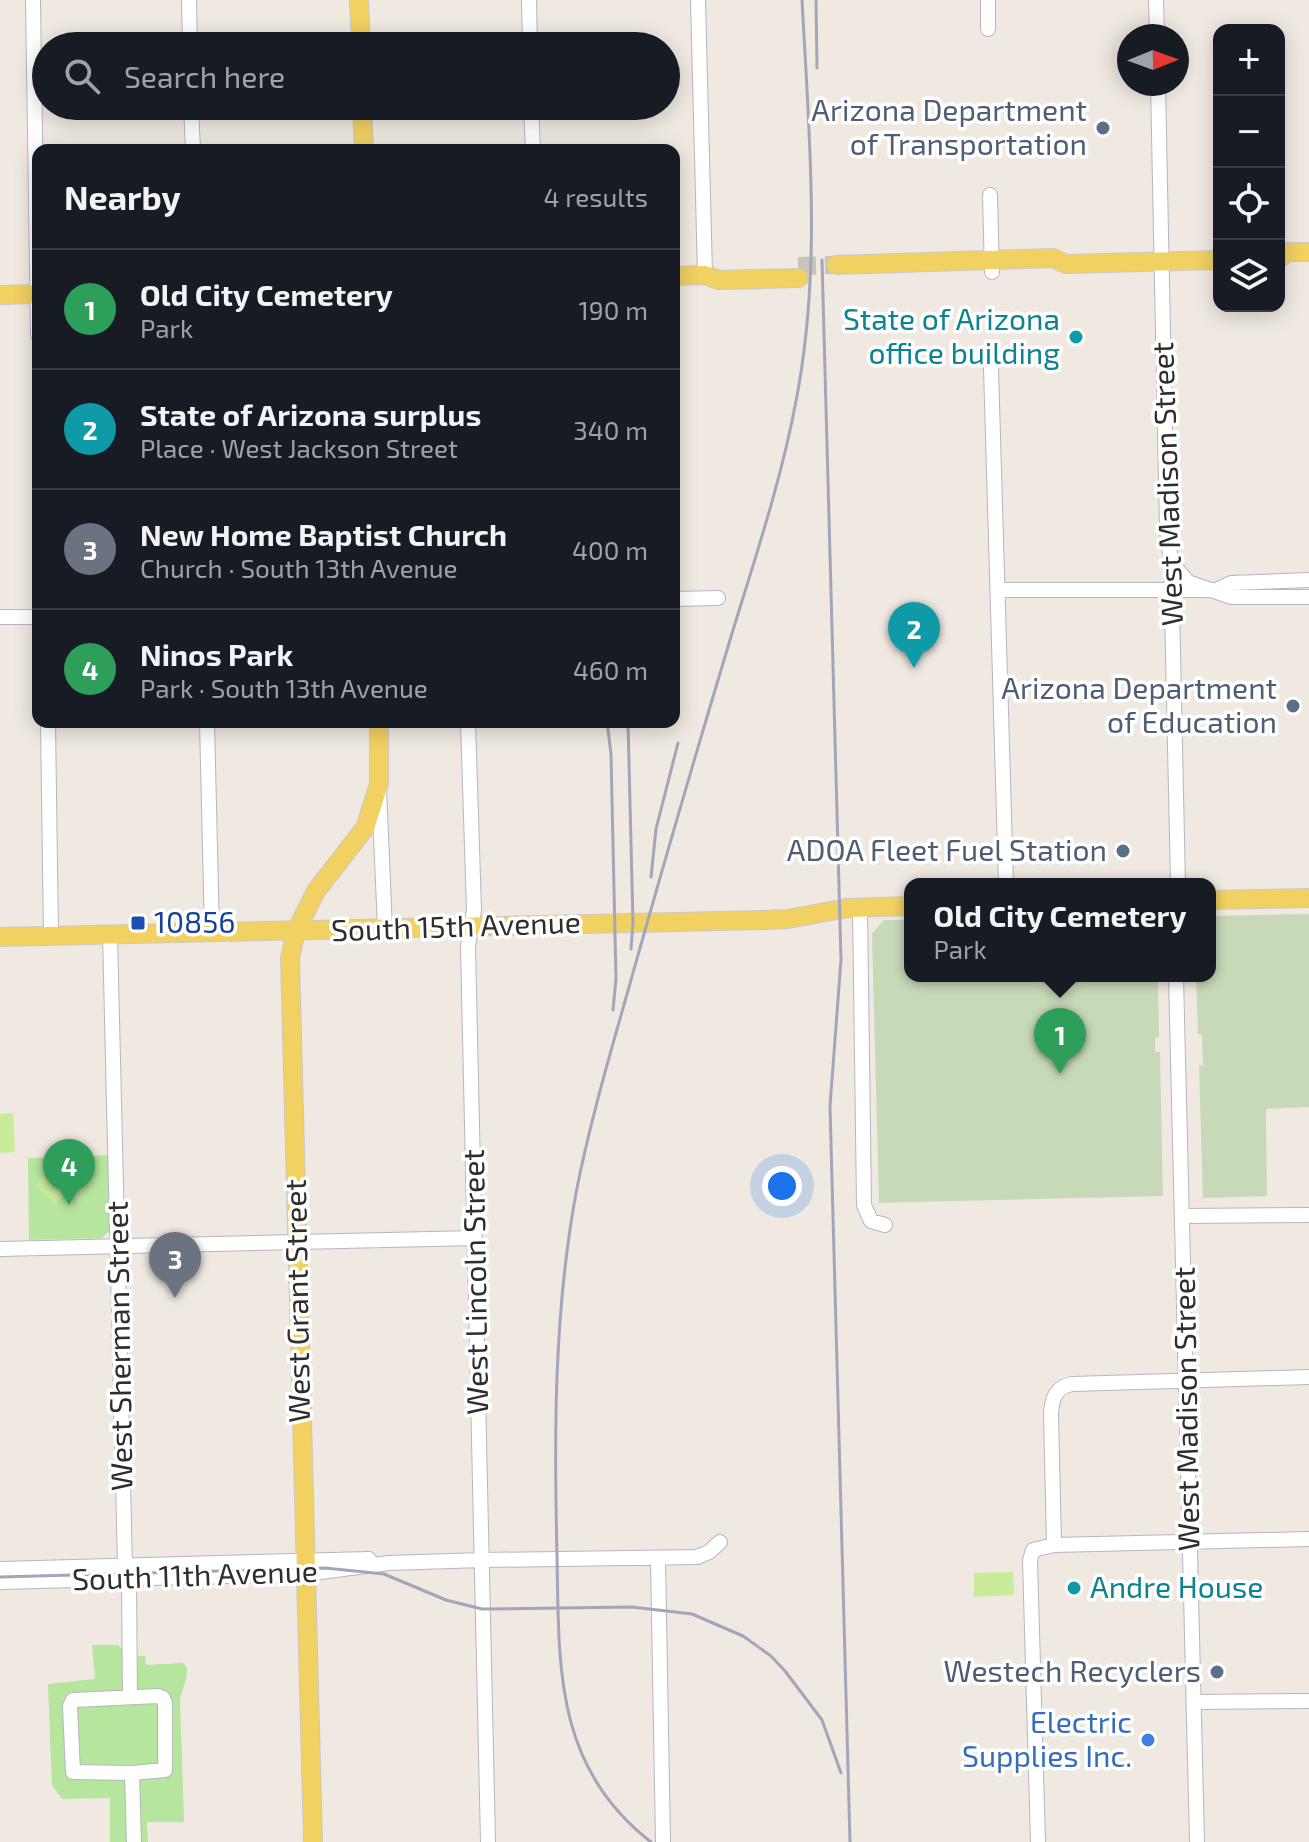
<!DOCTYPE html>
<meta charset="utf-8">
<style>
:root{--surface:#171b24;--page:#20242c;--text:#f1f3f6;--muted:#9ea1a6;--line:#363941;--accent:#4264fb}
body{margin:0;font-family:"Exo 2",sans-serif;background:var(--page);color:var(--text)}
.controls{position:absolute;right:24px;top:24px;display:grid;overflow:hidden;border-radius:16px;box-shadow:0 4px 20px #0003}
.controls button{width:72px;height:72px;display:grid;place-items:center;padding:0;border:0;border-bottom:2px solid var(--line);background:var(--surface);color:var(--text);font:40px sans-serif}
.compass{position:absolute;left:1117px;top:24px;width:72px;height:72px;border-radius:50%;background:var(--surface);box-shadow:0 4px 20px #0003;rotate:89deg}
.you{position:absolute;left:782px;top:1186px;width:28px;height:28px;margin:-20px;border:6px solid #fff;border-radius:50%;background:#1a73e8;box-shadow:0 0 0 12px #1a73e833}
.badge{display:grid;place-items:center;width:52px;height:52px;border-radius:50%;background:var(--accent);color:#fff;font-size:26px;font-weight:700}
.pin{position:absolute;translate:-50% -66px;filter:drop-shadow(0 2px 4px #0008)}
.pin::after{content:'';position:absolute;top:42px;width:28px;height:24px;background:inherit;clip-path:polygon(0 0,100% 0,50% 100%)}
.popup{position:absolute;left:904px;top:878px;width:312px;height:104px;box-sizing:border-box;display:grid;place-content:center;border-radius:16px;background:var(--surface);filter:drop-shadow(0 2px 6px #0005);font-size:26px;white-space:nowrap;color:var(--muted)}
.popup b{font-size:30px;color:var(--text)}
.popup::after{content:'';position:absolute;left:50%;top:100%;margin-left:-16px;border:16px solid transparent;border-top-color:var(--surface)}
.list{margin:0;padding:0;list-style:none}
h2{display:flex;justify-content:space-between;align-items:center;height:104px;margin:0;padding:0 32px;font-size:34px}
h2 small{font-size:26px;font-weight:400;color:var(--muted)}
.list li{display:grid;grid-template-columns:52px 1fr auto;gap:24px;align-items:center;box-sizing:border-box;height:120px;padding:0 32px;border-top:2px solid var(--line)}
.list b{display:block;font-size:30px;white-space:nowrap}
.list p{margin:0;font-size:26px;white-space:nowrap;color:var(--muted)}
.list em{font-size:26px;font-style:normal;color:var(--muted)}
.icon{flex:none;width:44px;height:44px;fill:none;stroke:currentColor;stroke-width:2;stroke-linecap:round;stroke-linejoin:round}
.map{position:relative;flex:none;width:1309px;height:1842px;overflow:hidden}
.search{position:absolute;background:var(--surface);box-shadow:0 4px 20px #0003;left:32px;top:32px;width:648px;height:88px;display:flex;align-items:center;gap:20px;box-sizing:border-box;padding:0 28px;border-radius:44px;color:var(--muted);font-size:30px}
.panel{position:absolute;background:var(--surface);box-shadow:0 4px 20px #0003;left:32px;top:144px;width:648px;height:584px;border-radius:16px}
.map>svg:first-child{display:block}
.green{fill:#b6e59e}
.cemetery{fill:#c8d9b8}
.pitch{fill:#c9ec9a}
.lines{fill:none;stroke-linecap:round;stroke-linejoin:round}
.major-tunnel{stroke:#c8c4bd;stroke-width:18;stroke-dasharray:18 9;stroke-linecap:butt}
.minor-casing{stroke:#b4b7c1;stroke-width:16}
.major-casing{stroke:#c9c9c9;stroke-width:20}
.minor{stroke:#fff;stroke-width:14}
.major{stroke:#f2d163;stroke-width:18}
.rail{stroke:#a3a6b8;stroke-width:3}
.service-dot{fill:#5c6f8a;stroke:#fff;stroke-width:3}
.culture-dot{fill:#0f9aa8;stroke:#fff;stroke-width:3}
.transit-dot{fill:#1a4fb4;stroke:#fff;stroke-width:3}
.shop-dot{fill:#3f7fe0;stroke:#fff;stroke-width:3}
.labels{text-anchor:middle;stroke-width:7;stroke-linejoin:round;paint-order:stroke}
.service-label{font-size:30px;fill:#4e5e75;stroke:#fff;text-anchor:end}
.culture-label{font-size:30px;fill:#0d838f;stroke:#fff;text-anchor:end}
.street-label{font-size:30px;fill:#2e2e2e;stroke:#fff}
.transit-label{font-size:30px;fill:#164399;stroke:#fff;text-anchor:start}
.shop-label{font-size:30px;fill:#366cbe;stroke:#fff;text-anchor:end}
</style>
<div class="map">
<svg width="1309" height="1842" viewBox="0 0 1309 1842">
<rect width="100%" height="100%" fill="#efe9e1"/>
<path class="green" d="M 108,1155 L 110,1230 L 102,1238 L 29,1240 L 28,1158 Z
M 92,1645 L 118,1645 L 130,1657 L 145,1656 L 146,1665 L 183,1663 L 187,1668 C 187,1685 181,1689 180,1703 L 184,1822 L 147,1822 L 148,1842 L 110,1842 L 110,1798 L 62,1799 L 52,1785 L 48,1684 L 95,1679 Z"/>
<path class="cemetery" d="M 1309,914 L 1309,1107 L 1266,1109 L 1267,1196 L 1203,1198 L 1199,1066 L 1203,1065 L 1202,1035 L 1198,1034 L 1196,976 L 1210,976 L 1210,916 Z
M 884,920 L 910,920 L 910,976 L 1158,976 L 1159,1037 L 1155,1038 L 1155,1052 L 1160,1052 L 1163,1196 L 879,1203 L 872,934 Z"/>
<path class="pitch" d="M 13,1113 L 15,1152 L 0,1153 L 0,1114 Z
M 54,1164 L 75,1182 L 55,1204 L 35,1185 Z
M 1013,1572 L 1014,1595 L 974,1597 L 974,1573 Z"/>
<g class="lines">
<path class="major-tunnel" d="M 798,266 L 836,265"/>
<defs>
<path id="minor" d="M 33,0 L 38,335
M 189,0 L 190,46
M 529,0 L 530,46
M 698,0 L 705,275
M 988,0 L 988,29
M 1156,0 L 1157,36
M 1158,84 L 1167,531 L 1171,562 L 1178,884
M 191,106 L 193,150
M 531,106 L 533,150
M 990,195 L 992,272
M 991,368 L 1006,884
M 1171,562 L 1188,582 L 1231,597 L 1309,597
M 999,590 L 1216,590 L 1231,583 L 1309,580
M 674,599 L 718,598
M 0,617 L 38,617
M 48,722 L 51,936
M 207,722 L 212,932
M 468,722 L 474,910 L 468,946 L 488,1842
M 379,789 L 385,929
M 860,907 L 864,1205 L 871,1221 L 885,1225
M 110,934 L 125,1566
M 1176,976 L 1197,1842
M 1183,1216 L 1309,1215
M 0,1249 L 475,1238
M 1054,1545 L 1051,1413 C 1052,1398 1056,1387 1072,1384 L 1309,1377
M 658,1559 L 663,1842
M 0,1569 L 369,1559
M 129,1580 L 130,1697
M 0,1582 L 305,1574 L 389,1563 L 482,1560 L 697,1557 L 709,1552 L 720,1542
M 158,1696 L 163,1698 L 165,1703 L 165,1770 L 132,1773 L 73,1772 L 70,1706 L 73,1700 Z
M 1194,1702 L 1309,1701
M 132,1773 L 134,1842
M 1038,1842 L 1030,1560 L 1033,1550 L 1054,1545 L 1309,1539"/>
<path id="major" d="M 359,0 L 361,46
M 362,106 L 364,150
M 1279,259 L 1287,252 L 1309,252
M 836,265 L 1053,258 L 1066,264 L 1219,260
M 674,276 L 705,275 L 719,280 L 799,278
M 0,295 L 38,294
M 1210,900 L 1309,898
M 0,937 L 763,920 L 788,919 L 847,908 L 910,906
M 313,1842 L 290,958 L 296,931 L 316,891 L 365,828 L 379,784 L 379,722"/>
</defs>
<use href="#minor" class="minor-casing"/>
<use href="#major" class="major-casing"/>
<use href="#minor" class="minor"/>
<use href="#major" class="major"/>
<path class="rail" d="M 816,0 L 817,68
M 822,260 L 841,960 L 830,1106 L 850,1842
M 607,722 L 611,754 L 616,979 L 613,1010
M 628,722 L 633,923 L 631,949
M 651,877 L 656,829 L 678,743
M 0,1577 L 325,1568 L 384,1574 L 446,1600 L 482,1609 L 632,1607 L 692,1614 L 743,1636 L 771,1656 L 785,1671 L 822,1720 L 841,1773
M 651,1842 C 554,1767 559,1666 557,1555 C 554,1434 554,1313 576,1193 C 590,1121 611,1051 631,980 C 663,866 696,753 730,640 C 754,561 781,482 796,401 C 822,269 809,133 802,0"/>
</g>
<g class="service-dot">
<circle cx="1103" cy="128" r="8"/>
<circle cx="1293" cy="706" r="8"/>
<circle cx="1123" cy="851" r="8"/>
<circle cx="1217" cy="1672" r="8"/>
</g>
<g class="culture-dot">
<circle cx="1076" cy="337" r="8"/>
<circle cx="1074" cy="1588" r="8"/>
</g>
<rect class="transit-dot" x="130" y="915" width="16" height="16" rx="4"/>
<circle class="shop-dot" cx="1148" cy="1740" r="8"/>
<g class="labels">
<g class="service-label">
<text x="1087" y="121">Arizona Department<tspan x="1087" dy="34">of Transportation</tspan></text>
<text x="1277" y="699">Arizona Department<tspan x="1277" dy="34">of Education</tspan></text>
<text x="1107" y="861">ADOA Fleet Fuel Station</text>
<text x="1201" y="1682">Westech Recyclers</text>
</g>
<g class="culture-label">
<text x="1060" y="330">State of Arizona<tspan x="1060" dy="34">office building</tspan></text>
<text x="1090" y="1598" text-anchor="start">Andre House</text>
</g>
<g class="street-label">
<text transform="translate(1168 484) rotate(-92)" y="10">West Madison Street</text>
<text transform="translate(456 927) rotate(-2)" y="10">South 15th Avenue</text>
<text transform="translate(476 1282) rotate(-91)" y="10">West Lincoln Street</text>
<text transform="translate(298 1301) rotate(-91)" y="10">West Grant Street</text>
<text transform="translate(120 1346) rotate(-91)" y="10">West Sherman Street</text>
<text transform="translate(1187 1409) rotate(-91)" y="10">West Madison Street</text>
<text transform="translate(195 1576) rotate(-2)" y="10">South 11th Avenue</text>
</g>
<g class="transit-label">
<text x="154" y="933">10856</text>
</g>
<g class="shop-label">
<text x="1132" y="1733">Electric<tspan x="1132" dy="34">Supplies Inc.</tspan></text>
</g>
</g>
</svg>
<div class="controls">
<button>+</button>
<button>−</button>
<button><svg class="icon" aria-label="locate" viewBox="0 0 24 24"><circle cx="12" cy="12" r="6"/><path d="M12 2v4M12 18v4M2 12h4M18 12h4"/></svg></button>
<button><svg class="icon" aria-label="layers" viewBox="0 0 24 24"><path d="M12 4l9 5-9 5-9-5zM3 14l9 5 9-5"/></svg></button>
</div>
<svg class="compass" viewBox="-18 -18 36 36"><path d="M0-13l5 13h-10z" fill="#e53935"/><path d="M0 13l5-13h-10z" fill="#9ea1a6"/></svg>
<div class="you"></div>
<div class="pin badge" style="left:1060px;top:1074px;background:#2e9e5b">1</div>
<div class="popup"><b>Old City Cemetery</b>Park</div>
<div class="pin badge" style="left:914px;top:668px;background:#0f9aa8">2</div>
<div class="pin badge" style="left:175px;top:1298px;background:#6b7280">3</div>
<div class="pin badge" style="left:69px;top:1205px;background:#2e9e5b">4</div>
<div class="search"><svg class="icon" aria-label="search" viewBox="0 0 24 24"><circle cx="10" cy="10" r="6"/><path d="M15 15l6 6"/></svg>Search here</div>
<section class="panel">
<h2>Nearby<small>4 results</small></h2>
<ul class="list">
<li><span class="badge" style="background:#2e9e5b">1</span><div><b>Old City Cemetery</b><p>Park</p></div><em>190 m</em></li>
<li><span class="badge" style="background:#0f9aa8">2</span><div><b>State of Arizona surplus</b><p>Place · West Jackson Street</p></div><em>340 m</em></li>
<li><span class="badge" style="background:#6b7280">3</span><div><b>New Home Baptist Church</b><p>Church · South 13th Avenue</p></div><em>400 m</em></li>
<li><span class="badge" style="background:#2e9e5b">4</span><div><b>Ninos Park</b><p>Park · South 13th Avenue</p></div><em>460 m</em></li>
</ul>
</section>
</div>
